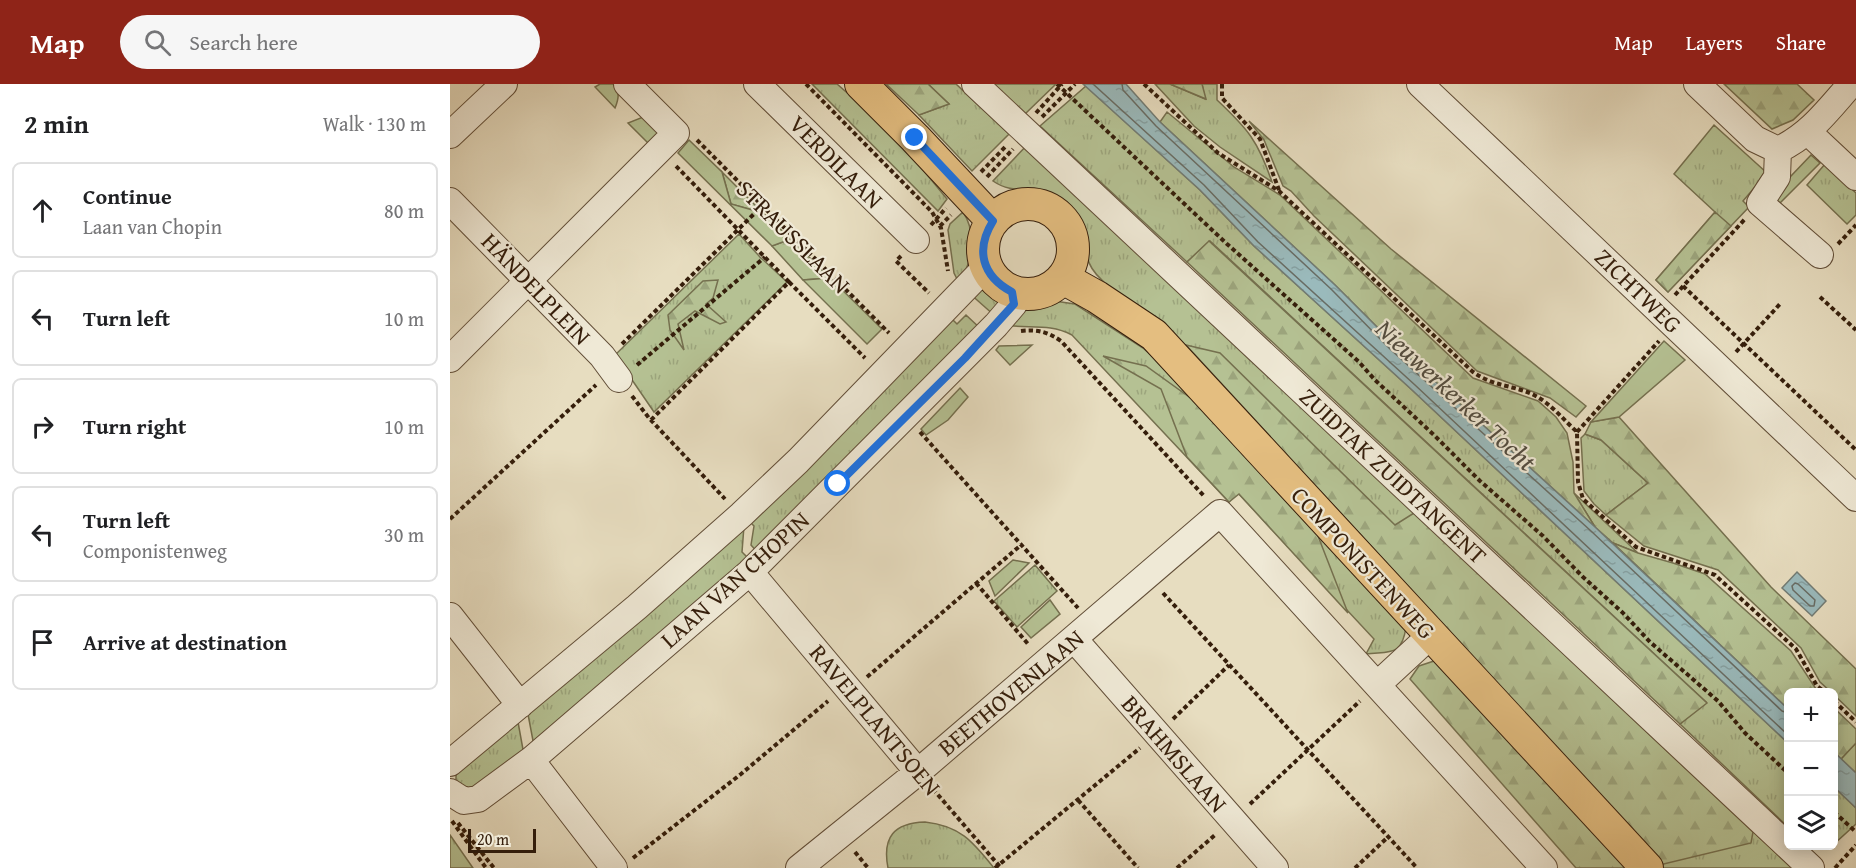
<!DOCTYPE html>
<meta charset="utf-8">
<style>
:root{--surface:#fff;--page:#f6f6f6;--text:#202124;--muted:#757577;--line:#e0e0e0;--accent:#8f2418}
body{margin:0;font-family:"Gentium Book Plus",serif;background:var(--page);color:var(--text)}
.controls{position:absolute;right:18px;bottom:18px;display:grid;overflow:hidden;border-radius:9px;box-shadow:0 3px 15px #0003}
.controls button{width:54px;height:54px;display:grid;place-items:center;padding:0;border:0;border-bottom:2px solid var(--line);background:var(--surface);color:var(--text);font:30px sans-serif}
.scale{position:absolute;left:18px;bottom:15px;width:68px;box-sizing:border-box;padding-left:6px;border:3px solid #351e0b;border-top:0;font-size:16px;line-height:21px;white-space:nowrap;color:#351e0b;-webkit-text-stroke:4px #efe9d6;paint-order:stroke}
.stop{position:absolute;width:18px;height:18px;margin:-14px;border:4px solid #1a73e8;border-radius:50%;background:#fff}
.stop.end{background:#1a73e8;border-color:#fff;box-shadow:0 2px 6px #0008}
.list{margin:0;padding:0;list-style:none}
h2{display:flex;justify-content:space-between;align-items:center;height:78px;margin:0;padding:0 24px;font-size:26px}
h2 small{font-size:20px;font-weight:400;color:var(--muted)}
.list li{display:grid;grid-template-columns:39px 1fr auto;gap:18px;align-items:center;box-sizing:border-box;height:96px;margin:0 12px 12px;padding:0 12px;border:2px solid var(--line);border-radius:9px}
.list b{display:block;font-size:22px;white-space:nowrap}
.list p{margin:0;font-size:20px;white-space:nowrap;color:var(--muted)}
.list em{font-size:20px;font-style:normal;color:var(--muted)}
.icon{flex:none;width:33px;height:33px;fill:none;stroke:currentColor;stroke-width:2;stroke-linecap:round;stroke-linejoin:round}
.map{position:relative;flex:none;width:1406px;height:784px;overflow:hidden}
header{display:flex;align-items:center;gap:36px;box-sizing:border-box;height:84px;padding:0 30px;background:var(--accent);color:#fff}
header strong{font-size:28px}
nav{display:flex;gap:33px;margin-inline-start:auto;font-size:21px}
.search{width:420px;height:54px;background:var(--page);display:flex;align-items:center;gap:15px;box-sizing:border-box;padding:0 21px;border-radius:33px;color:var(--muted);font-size:22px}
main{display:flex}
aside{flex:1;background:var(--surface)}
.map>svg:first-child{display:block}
.grass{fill:url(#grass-tufts);stroke:#75704f;stroke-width:1.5}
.forest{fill:url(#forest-firs);stroke:#75704f;stroke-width:1.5}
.garden{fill:#b5c193;stroke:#75704f;stroke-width:1.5}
.water{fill:url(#water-ripples);stroke:#727c75;stroke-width:1.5}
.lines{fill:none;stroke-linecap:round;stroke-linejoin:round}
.shore{stroke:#686c64;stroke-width:1.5}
.minor-casing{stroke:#624e38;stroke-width:28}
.major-casing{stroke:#351e0b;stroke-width:34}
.path{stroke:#351e0b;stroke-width:4;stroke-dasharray:4.5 3;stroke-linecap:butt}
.minor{stroke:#efe9d6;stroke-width:26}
.major{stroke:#e4be80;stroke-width:32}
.route{stroke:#1a73e8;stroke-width:8}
.labels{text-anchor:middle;stroke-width:4.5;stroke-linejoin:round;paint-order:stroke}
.street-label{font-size:24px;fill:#351e0b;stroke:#efe9d6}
.water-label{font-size:26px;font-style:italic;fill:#534d40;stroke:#efe9d6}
</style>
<header>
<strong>Map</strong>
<div class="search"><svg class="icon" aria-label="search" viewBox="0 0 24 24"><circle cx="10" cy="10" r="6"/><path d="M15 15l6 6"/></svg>Search here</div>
<nav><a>Map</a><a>Layers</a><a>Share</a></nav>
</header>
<main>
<aside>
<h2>2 min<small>Walk · 130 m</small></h2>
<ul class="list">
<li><svg class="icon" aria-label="ahead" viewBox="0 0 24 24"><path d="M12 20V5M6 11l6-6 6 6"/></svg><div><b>Continue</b><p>Laan van Chopin</p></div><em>80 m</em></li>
<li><svg class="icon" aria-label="left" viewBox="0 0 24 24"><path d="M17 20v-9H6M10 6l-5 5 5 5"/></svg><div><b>Turn left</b></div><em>10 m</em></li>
<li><svg class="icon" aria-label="right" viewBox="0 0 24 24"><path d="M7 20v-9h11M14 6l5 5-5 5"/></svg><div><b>Turn right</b></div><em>10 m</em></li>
<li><svg class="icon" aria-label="left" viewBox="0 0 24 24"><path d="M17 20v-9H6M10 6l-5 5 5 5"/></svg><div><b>Turn left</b><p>Componistenweg</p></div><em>30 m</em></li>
<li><svg class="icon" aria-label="arrive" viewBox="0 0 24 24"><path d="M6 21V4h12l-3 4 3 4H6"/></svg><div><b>Arrive at destination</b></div></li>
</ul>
</aside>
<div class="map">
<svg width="1406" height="784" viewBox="0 0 1406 784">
<defs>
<pattern id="grass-tufts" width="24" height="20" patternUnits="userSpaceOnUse" patternTransform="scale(1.5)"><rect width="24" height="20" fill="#b5c193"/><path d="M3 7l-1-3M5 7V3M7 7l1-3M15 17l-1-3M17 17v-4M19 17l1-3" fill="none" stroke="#9ca57d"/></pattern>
<pattern id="forest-firs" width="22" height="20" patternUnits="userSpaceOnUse" patternTransform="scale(1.5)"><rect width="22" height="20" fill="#b5c193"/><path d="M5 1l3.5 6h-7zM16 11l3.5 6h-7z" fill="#9ca57d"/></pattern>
<pattern id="water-ripples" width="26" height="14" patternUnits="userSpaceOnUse" patternTransform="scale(1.5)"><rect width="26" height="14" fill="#9ababc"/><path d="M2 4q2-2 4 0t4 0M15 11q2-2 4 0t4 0" fill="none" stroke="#859fa0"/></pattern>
</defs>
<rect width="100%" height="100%" fill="#e7ddc0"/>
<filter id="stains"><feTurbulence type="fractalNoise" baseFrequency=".00333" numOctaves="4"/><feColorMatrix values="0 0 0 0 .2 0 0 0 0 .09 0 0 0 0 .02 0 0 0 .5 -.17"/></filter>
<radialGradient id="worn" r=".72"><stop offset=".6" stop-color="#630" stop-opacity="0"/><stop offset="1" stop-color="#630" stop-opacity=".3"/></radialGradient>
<path class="grass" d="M 362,0 L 387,0 L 442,48 L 497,115 L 488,127 Z
M 478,0 L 506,0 L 559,50 L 522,87 L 469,31 L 499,20 Z
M 543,0 L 606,0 L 575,30 Z
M 705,0 L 720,0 L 755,15 L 752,0 L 767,0 L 767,16 C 798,45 808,57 822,98 L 770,63 L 744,42 Z
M 636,2 L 750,106 L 804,162 L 961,305 L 1338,659 L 1338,743 L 1230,640 L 1256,618 L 760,157 L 737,178 L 590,42 Z
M 1264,41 L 1317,89 L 1293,117 L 1299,123 L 1218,208 L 1206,196 L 1265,128 L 1224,90 Z
M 578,60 L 761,238 L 1342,784 L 1212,784 L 1013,562 L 689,223 C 672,211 641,195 637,172 C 636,169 637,163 637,159 C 636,145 629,131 619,122 C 590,94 569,115 543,97 Z
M 1375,80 L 1406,109 L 1406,131 L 1397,140 L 1357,101 Z
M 513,128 C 526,147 524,180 508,197 L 504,189 L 498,146 L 500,140 Z
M 289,150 L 310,173 L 337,198 L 204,328 L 165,271 Z
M 530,197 L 544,212 L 555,218 L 545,232 L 518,208 Z
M 604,217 L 625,220 L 693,264 L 709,278 L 956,543 C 952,573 939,567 916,570 L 924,555 L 787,408 L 779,418 L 622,251 C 599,239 579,245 554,241 L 574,222 L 592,221 Z
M 498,231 L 507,240 L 516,231 L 532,246 L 309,470 L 301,461 L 304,442 L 296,434 Z
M 1135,350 L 1151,356 L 1198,399 L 1156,431 L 1144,420 L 1134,407 L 1131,354 Z
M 1124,409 L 1188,469 L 1163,459 L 1145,443 Z
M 294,442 L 292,468 L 299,475 L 84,662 L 77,625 Z
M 585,481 L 607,507 L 567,543 L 544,517 Z
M 68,638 L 74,671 L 22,708 L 6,699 L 6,688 Z
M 1406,659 L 1406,689 L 1391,675 Z
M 1384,703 L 1406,724 L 1406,740 L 1384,760 Z
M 475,738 C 511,742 523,758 544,784 L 438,784 C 432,753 444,739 475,738 Z
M 0,751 L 23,784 L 0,784 Z"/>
<path class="forest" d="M 436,0 L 478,0 L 499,20 L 469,31 Z
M 720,0 L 752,0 L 756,15 Z
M 1274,0 L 1347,0 L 1364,16 L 1343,36 L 1322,45 Z
M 717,28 L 784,83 L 830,111 L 1023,294 L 1088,317 L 1106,333 L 1117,349 L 1123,378 L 1124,409 L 1145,443 L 944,260 L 885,201 L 710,38 Z
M 799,37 L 941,165 L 1136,322 L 1126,333 L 1100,314 L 1027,287 L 864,132 L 841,107 L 833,102 L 814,56 Z
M 272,88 L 313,129 L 281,120 Z
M 1265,128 L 1281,142 L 1218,208 L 1206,196 Z
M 341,155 L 380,194 L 353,196 L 322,162 Z
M 759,157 L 1257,619 L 1230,640 L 737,178 Z
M 268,196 L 263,214 L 256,220 L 276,238 L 270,240 L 245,227 L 228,240 L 234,266 L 220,246 L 218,231 L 253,197 Z
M 736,261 L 770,269 L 945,441 L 964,429 L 1303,748 L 1301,759 L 1197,784 L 1126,784 L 960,595 L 969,582 L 984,577 L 1013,562 Z
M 653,272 L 696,282 L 767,333 L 859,429 L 898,529 L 789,410 L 779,418 L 737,373 L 711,305 Z
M 1169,333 L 1321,503 L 1406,585 L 1406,632 L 1384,611 L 1384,608 L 1381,608 L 1370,598 L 1351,564 L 1268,486 L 1194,462 L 1156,431 L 1198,399 L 1151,356 L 1135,350 L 1141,338 Z
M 1163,459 L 1188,469 L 1223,479 L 1255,490 L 1341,567 L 1368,608 L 1338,608 L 1338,625 Z
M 1384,624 L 1406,645 L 1406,659 L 1391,675 L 1384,668 Z"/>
<path class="garden" d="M 150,0 L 163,0 C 170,8 169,14 165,24 L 145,3 Z
M 193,33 L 210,49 L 203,64 L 178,39 Z
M 239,56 L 272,88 L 281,120 L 313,129 L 341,155 L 322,162 L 228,69 Z
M 1361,71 L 1370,79 L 1329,120 L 1321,113 Z
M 380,194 L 432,245 L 417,260 L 353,196 Z
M 1214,257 L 1235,276 L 1169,333 L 1141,338 Z
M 582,261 L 560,281 L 546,266 L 549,262 Z
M 510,304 L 518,313 L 498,336 L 476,351 L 471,345 Z
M 563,476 L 579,479 L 545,512 L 539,497 Z
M 600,516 L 610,530 L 581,554 L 571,543 Z"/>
<path class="water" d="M 633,0 L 676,0 L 710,38 L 885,201 L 944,260 L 1145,443 L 1338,625 L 1338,659 L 961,305 L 804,162 L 750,106 Z
M 1347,488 L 1376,517 L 1362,532 L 1332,504 Z
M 1384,668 L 1406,689 L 1406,724 L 1384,703 Z"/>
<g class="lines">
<path class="shore" d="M 643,0 L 754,101 L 808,158 L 965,301 L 1338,651
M 672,0 L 673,6 L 706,42 L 881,205 L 940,265 L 1141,447 L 1332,627 L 1338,629
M 1345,499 L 1348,500 L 1365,516 L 1364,522 L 1360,522 L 1343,506 L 1342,502 Z"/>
<defs>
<path id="minor" d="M 307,0 L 466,156
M 525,0 L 1361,784
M 970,0 L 1406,414
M 1247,0 L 1305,55 L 1328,66 C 1360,51 1378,26 1401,0
M 1358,48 L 1406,93
M 0,51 L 54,0
M 1328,66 L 1327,93 L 1310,119 L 1370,171
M 0,117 L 152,272 L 169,295
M 0,275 L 226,49 L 177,0
M 300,488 L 468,688
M 0,532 L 70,621
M 624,555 L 825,784
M 928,600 L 980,552
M 81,676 L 164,784
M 0,679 L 187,523 L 291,431 L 348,377 L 536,183
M 0,708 L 14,717 L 28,715 L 81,676 L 300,488 L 546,241 L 564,220 L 562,208
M 349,784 L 468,688 L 770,429 L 1094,784"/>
<path id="major" d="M 411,0 L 465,54 L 543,137
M533 165a45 45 0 1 1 90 0a45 45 0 1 1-90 0Z
M 613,194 L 647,213 L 704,251 L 1197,784"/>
</defs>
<use href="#minor" class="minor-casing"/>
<use href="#major" class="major-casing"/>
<path class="path" d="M 356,0 L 482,128 L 491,144 L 498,187
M 607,0 L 777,160 L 909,278 L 925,296 L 984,351 L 1030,397 L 1093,452 L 1133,493 L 1173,529 L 1200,558 L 1268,617 L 1295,649 L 1338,689
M 694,0 L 768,69 L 829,107 L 1023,288 C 1044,303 1064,301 1084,311 C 1100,319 1114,336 1127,348 L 1128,398 L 1133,415 L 1186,463 L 1265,491 L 1346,565 L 1367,602 L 1375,608
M 772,0 L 772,14 L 810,55 L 829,106
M 586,29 L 612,0
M 592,33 L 625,0
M 247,56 L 439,249
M 531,88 L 557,61
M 537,93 L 563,65
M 481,141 L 496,124
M 490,142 L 501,131
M 1388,160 L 1406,141
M 451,172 L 446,177 L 479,209
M 339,198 L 415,274
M 1233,202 L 1406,366
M 1225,211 L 1295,135
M 1370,213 L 1406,246
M 571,247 C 587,245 598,248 611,257 L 754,412
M 172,260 L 312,122
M 1286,268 L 1330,220
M 187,281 L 315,173
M 182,312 L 199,334 L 275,415
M 201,336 L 339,198 L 225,81
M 470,348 L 628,524
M 1127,348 L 1209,257
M 0,435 L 146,301
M 526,499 L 578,560
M 713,509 L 967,784
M 417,593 L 571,461
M 1384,617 L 1406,638
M 723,635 L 779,581
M 483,705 L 551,784
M 628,716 L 688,784
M 800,720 L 910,617
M 1384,728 L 1406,748
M 2,737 L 36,784
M 8,739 L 44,784
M 405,768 L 418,784
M 183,774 L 291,690 L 378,617
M 545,784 L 690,664
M 727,784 L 765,751
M 905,784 L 938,753
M 1385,784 L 1406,761"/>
<use href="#minor" class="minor"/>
<use href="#major" class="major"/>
</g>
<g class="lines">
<path class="route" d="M 388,400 L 515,274 L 564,220 L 562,208 C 532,192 525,166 543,137 L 465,54"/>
</g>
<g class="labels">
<g class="street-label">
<text transform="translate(386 78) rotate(45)" y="8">VERDILAAN</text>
<text transform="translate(343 153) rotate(45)" y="8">STRAUSSLAAN</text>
<text transform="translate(86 205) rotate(46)" y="8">HÄNDELPLEIN</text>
<text transform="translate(1188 207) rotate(44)" y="8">ZICHTWEG</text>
<text transform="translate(943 392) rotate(43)" y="8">ZUIDTAK ZUIDTANGENT</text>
<text transform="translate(913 479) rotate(47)" y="8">COMPONISTENWEG</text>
<text transform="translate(285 496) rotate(-42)" y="8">LAAN VAN CHOPIN</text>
<text transform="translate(561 609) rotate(-40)" y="8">BEETHOVENLAAN</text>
<text transform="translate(425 636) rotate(50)" y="8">RAVELPLANTSOEN</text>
<text transform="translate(724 670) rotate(49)" y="8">BRAHMSLAAN</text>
</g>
<g class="water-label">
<text transform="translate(1006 311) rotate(43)" y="9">Nieuwerkerker Tocht</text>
</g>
</g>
<rect width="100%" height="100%" filter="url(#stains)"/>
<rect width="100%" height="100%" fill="url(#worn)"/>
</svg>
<div class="controls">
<button>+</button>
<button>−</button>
<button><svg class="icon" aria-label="layers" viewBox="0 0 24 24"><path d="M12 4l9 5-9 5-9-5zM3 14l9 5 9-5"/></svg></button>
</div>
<div class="scale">20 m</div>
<div class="stop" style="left:388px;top:400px"></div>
<div class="stop end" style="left:465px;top:54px"></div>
</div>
</main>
